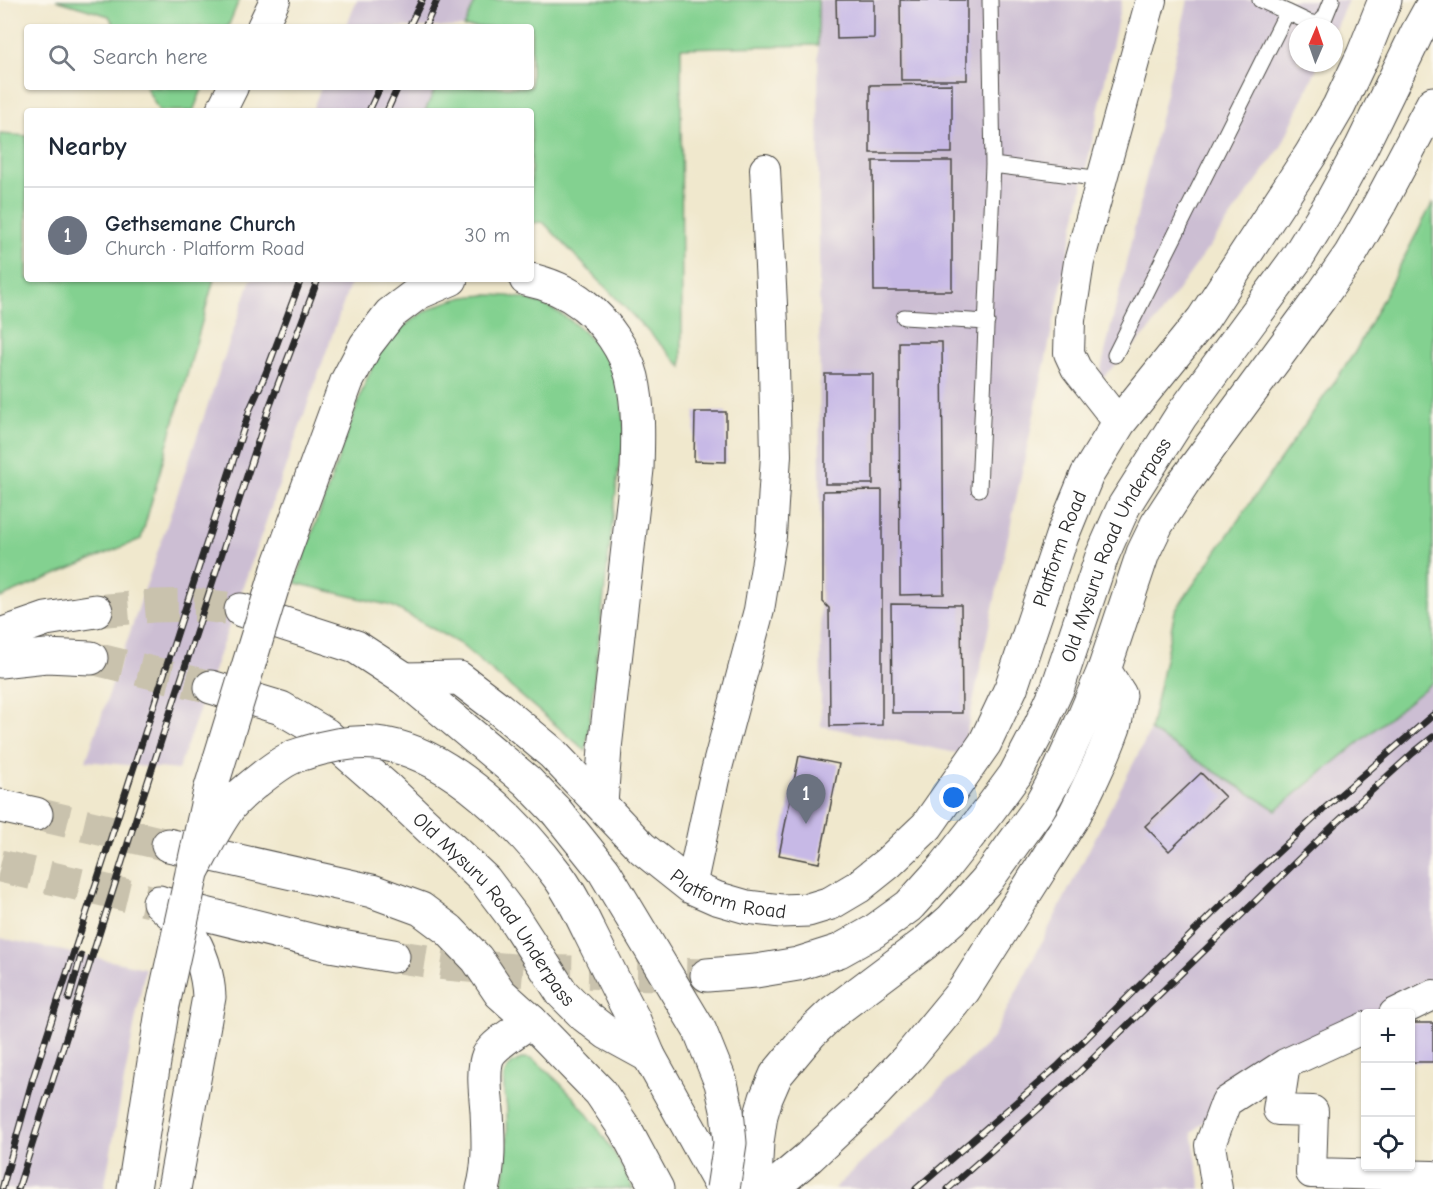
<!DOCTYPE html>
<meta charset="utf-8">
<style>
:root{--surface:#fff;--page:#f6f6f7;--text:#1f2937;--muted:#747a83;--line:#e0e1e3;--accent:#111827}
body{margin:0;font-family:"Comic Neue",sans-serif;background:var(--page);color:var(--text)}
.controls{position:absolute;right:18px;bottom:18px;display:grid;overflow:hidden;border-radius:6px;box-shadow:0 2px 4px #0004}
.controls button{width:54px;height:54px;display:grid;place-items:center;padding:0;border:0;border-bottom:2px solid var(--line);background:var(--surface);color:var(--text);font:30px sans-serif}
.compass{position:absolute;left:1289px;top:18px;width:54px;height:54px;border-radius:50%;background:var(--surface);box-shadow:0 2px 4px #0004;rotate:2deg}
.you{position:absolute;left:954px;top:798px;width:21px;height:21px;margin:-15px;border:4px solid #fff;border-radius:50%;background:#1a73e8;box-shadow:0 0 0 9px #1a73e833}
.badge{display:grid;place-items:center;width:39px;height:39px;border-radius:50%;background:var(--accent);color:#fff;font-size:20px;font-weight:700}
.pin{position:absolute;translate:-50% -50px;filter:drop-shadow(0 2px 3px #0008)}
.pin::after{content:'';position:absolute;top:32px;width:21px;height:18px;background:inherit;clip-path:polygon(0 0,100% 0,50% 100%)}
.list{margin:0;padding:0;list-style:none}
h2{display:flex;justify-content:space-between;align-items:center;height:78px;margin:0;padding:0 24px;font-size:26px}
h2 small{font-size:20px;font-weight:400;color:var(--muted)}
.list li{display:grid;grid-template-columns:39px 1fr auto;gap:18px;align-items:center;box-sizing:border-box;height:96px;padding:0 24px;border-top:2px solid var(--line)}
.list b{display:block;font-size:22px;white-space:nowrap}
.list p{margin:0;font-size:20px;white-space:nowrap;color:var(--muted)}
.list em{font-size:20px;font-style:normal;color:var(--muted)}
.icon{flex:none;width:33px;height:33px;fill:none;stroke:currentColor;stroke-width:2;stroke-linecap:round;stroke-linejoin:round}
.map{position:relative;flex:none;width:1433px;height:1189px;overflow:hidden}
.search{position:absolute;background:var(--surface);box-shadow:0 2px 4px #0004;left:24px;top:24px;width:510px;height:66px;display:flex;align-items:center;gap:15px;box-sizing:border-box;padding:0 21px;border-radius:6px;color:var(--muted);font-size:22px}
.panel{position:absolute;background:var(--surface);box-shadow:0 2px 4px #0004;left:24px;top:108px;width:510px;height:174px;border-radius:6px}
.map>svg:first-child{display:block}
.industrial{fill:#ccbed3}
.green{fill:#83d190;stroke:#577e5e;stroke-width:1.5}
.building{fill:#c7b9e6}
.lines{fill:none;stroke-linecap:round;stroke-linejoin:round}
.primary-tunnel{stroke:#c9c2ad;stroke-width:33;stroke-dasharray:33 16;stroke-linecap:butt}
.service-casing{stroke:#494743;stroke-width:17}
.minor-casing{stroke:#494743;stroke-width:32}
.primary-casing{stroke:#494743;stroke-width:35}
.service{stroke:#fff;stroke-width:15}
.minor{stroke:#fff;stroke-width:30}
.primary{stroke:#fff;stroke-width:33}
.rail-casing{stroke:#2b2b2b;stroke-width:7}
.rail{stroke:#fbf7ec;stroke-width:4.5;stroke-dasharray:14;stroke-linecap:butt}
.primary-bridge-casing{stroke:#494743;stroke-width:35;stroke-linecap:butt}
.primary-bridge{stroke:#fff;stroke-width:33}
.labels{text-anchor:middle;stroke-width:5;stroke-linejoin:round;paint-order:stroke}
.street-label{font-size:20px;fill:#2b2b2b;stroke:#fbf7ec}
</style>
<div class="map">
<svg width="1433" height="1189" viewBox="0 0 1433 1189">
<rect width="100%" height="100%" fill="#fbf7ec"/>
<filter id="ink" filterUnits="userSpaceOnUse"><feTurbulence type="fractalNoise" baseFrequency=".0167" numOctaves="2"/><feDisplacementMap in="SourceGraphic" scale="12" xChannelSelector="R" yChannelSelector="G"/><feConvolveMatrix kernelMatrix="1 2 1 2 8 2 1 2 1" color-interpolation-filters="sRGB"/></filter>
<filter id="wash" filterUnits="userSpaceOnUse"><feTurbulence type="fractalNoise" baseFrequency=".008" numOctaves="4" result="noise"/><feDisplacementMap in="SourceGraphic" scale="24" xChannelSelector="R" yChannelSelector="G"/><feGaussianBlur stdDeviation="1.35" result="paint"/><feColorMatrix in="noise" values="0 0 0 0 0 0 0 0 0 0 0 0 0 0 0 0 0 1.4 0 .05"/><feComposite in="paint" operator="in"/></filter>
<g filter="url(#wash)">
<rect width="100%" height="100%" fill="#f0e8cd"/>
<path class="industrial" d="M 357,0 L 476,0 L 464,27 L 346,27 Z
M 818,0 L 1122,0 L 962,754 L 821,726 Z
M 1188,0 L 1348,0 L 1334,31 L 1334,27 L 1298,27 L 1298,63 L 1319,63 L 1281,147 L 1148,332 L 1098,382 Z
M 321,87 L 436,87 L 425,111 L 312,111 Z
M 1433,202 L 1433,986 L 1391,1013 L 1366,1014 L 1209,1116 L 1192,1133 L 1201,1189 L 834,1189 L 992,1039 L 1150,731 L 1175,611 L 1355,352 Z
M 251,279 L 352,279 L 178,770 L 86,761 Z
M 0,938 L 145,968 L 104,1189 L 0,1189 Z"/>
<path class="green" d="M 56,0 L 239,0 L 228,27 L 115,27 L 109,16 Z
M 476,0 L 818,0 L 818,45 L 681,48 L 682,367 L 543,222 L 531,223 L 531,111 L 425,111 L 436,87 L 531,87 L 531,27 L 464,27 Z
M 146,87 L 203,87 L 193,111 L 159,111 Z
M 0,134 L 27,136 L 27,279 L 214,279 L 141,539 L 0,598 Z
M 1433,202 L 1433,682 L 1276,810 L 1150,731 L 1175,611 L 1355,352 Z
M 484,295 C 500,295 515,296 530,300 C 573,313 612,352 621,396 C 623,406 625,432 624,443 C 623,450 621,458 619,465 L 586,751 L 460,644 L 392,606 L 295,583 L 363,388 C 369,374 375,359 384,347 C 402,323 432,304 461,298 C 469,296 477,296 484,295 Z
M 525,1058 C 535,1058 540,1065 548,1072 C 585,1105 612,1145 633,1189 L 501,1189 C 508,1164 508,1135 507,1109 C 506,1099 502,1084 504,1076 C 507,1065 515,1061 525,1058 Z"/>
<g id="blocks">
<path class="building" d="M 836,0 L 874,0 L 874,38 L 837,39 Z
M 900,0 L 967,0 L 967,80 L 901,80 Z
M 952,84 L 952,153 L 870,153 L 870,85 Z
M 873,161 L 952,161 L 952,291 L 874,291 Z
M 899,342 L 942,342 L 944,594 L 900,595 Z
M 825,374 L 873,374 L 873,484 L 825,484 Z
M 695,412 L 726,412 L 726,462 L 694,461 Z
M 882,490 L 882,725 L 830,726 L 829,608 L 823,602 L 823,491 Z
M 891,604 L 961,605 L 962,713 L 892,713 Z
M 799,756 L 839,764 L 819,863 L 779,855 Z
M 1201,773 L 1225,797 L 1169,851 L 1145,826 Z
M 1411,1023 L 1433,1023 L 1433,1062 L 1411,1062 Z"/>
</g>
</g>
<g filter="url(#ink)">
<use href="#blocks" fill-opacity="0" stroke="#494743" stroke-width="1.5"/>
<g class="lines">
<path class="primary-tunnel" d="M 96,611 L 153,606 L 202,605 L 241,610
M 91,658 L 211,687
M 36,814 L 168,845
M 0,866 L 150,901
M 393,956 L 446,964 L 526,971 L 707,975"/>
<defs>
<path id="service" d="M 990,0 L 993,165 L 1102,179
M 1287,12 L 1308,22 L 1318,24 L 1325,17 L 1332,0
M 904,317 L 987,322
M 1115,355 L 1287,12 L 1260,0
M 979,489 L 993,165"/>
<path id="minor" d="M 262,27 L 275,0
M 221,111 L 233,87
M 1119,423 L 1076,368 L 1069,353 L 1070,320 L 1079,262 L 1151,0
M 691,887 L 714,779 L 759,610 L 771,536 L 776,455 L 773,324 L 765,169
M 1394,1014 L 1433,995
M 1285,1064 L 1278,1110 L 1313,1111 L 1311,1173 L 1433,1176
M 1217,1189 L 1210,1145 L 1226,1102 L 1285,1064 L 1366,1027"/>
<g id="primary">
<path d="M 526,279 C 546,283 568,292 584,305 C 605,321 626,352 632,377 C 639,407 638,438 637,469 L 605,748 L 601,804"/>
<path d="M 278,569 L 347,381 L 366,345 L 390,314 L 418,293 L 451,279"/>
<path d="M 241,610 L 356,647 L 405,679 L 527,781 L 556,811"/>
<path d="M 0,635 L 46,619 L 96,611"/>
<path d="M 0,661 L 46,656 L 91,658"/>
<path id="s1" d="M 405,679 L 459,678 L 497,707 L 552,753 L 642,848 L 691,887 L 716,898 L 747,907 L 781,911 L 808,910 L 831,903 L 858,887 L 888,863 L 927,826 L 985,743 L 1011,688 L 1062,536 L 1087,475 L 1119,423 L 1203,319 L 1311,154 L 1339,106 L 1363,55 L 1385,0"/>
<path id="s2" d="M 211,687 L 281,708 L 325,734 L 389,790 L 485,880 L 513,917 L 562,993 L 585,1016 L 607,1033 L 649,1056"/>
<path d="M 0,806 L 36,814"/>
<path d="M 168,845 L 372,891 L 421,909 L 449,930 L 477,959 L 500,993 L 531,1021 L 600,1092 L 625,1129 L 657,1189"/>
<path d="M 159,902 C 168,911 180,919 187,930 C 200,950 208,973 209,997 L 174,1189"/>
<path d="M 161,903 L 330,945 L 393,956"/>
<path id="s3" d="M 707,975 L 756,971 L 798,964 L 839,951 L 873,932 L 909,906 L 945,866 L 990,809 L 1015,775 L 1036,735 L 1058,687 L 1102,556 L 1124,506 L 1181,416 L 1297,258 L 1331,203 L 1361,148 L 1417,33 L 1433,4"/>
<path d="M 622,997 L 633,1018 L 649,1056 L 723,1189"/>
<path d="M 134,1189 L 163,1005"/>
<path d="M 483,1189 C 490,1164 488,1137 487,1111 C 486,1096 482,1070 488,1056 C 494,1044 520,1029 531,1021"/>
<path d="M 756,1189 L 755,1179 L 757,1142 L 761,1115 L 766,1098 L 776,1075 L 811,1033 L 832,1013 L 925,943 L 952,919 L 987,880 L 1039,808 L 1060,770 L 1084,717 L 1104,670 L 1143,553 L 1157,524 L 1185,481 L 1320,298 L 1350,255 L 1379,205 L 1433,103"/>
<path d="M 771,1189 L 809,1157 L 857,1112 L 908,1058 L 964,990 L 1074,816 C 1089,787 1103,758 1114,727 C 1117,716 1118,705 1120,695 L 1104,670"/>
</g>
</defs>
<use href="#service" class="service-casing"/>
<use href="#minor" class="minor-casing"/>
<use href="#primary" class="primary-casing"/>
<use href="#service" class="service"/>
<use href="#minor" class="minor"/>
<use href="#primary" class="primary"/>
<defs>
<path id="rail" d="M 409,27 L 422,0
M 425,27 L 437,0
M 369,111 L 380,87
M 387,111 L 398,87
M 69,999 L 81,956
M 2,1189 L 33,1078 L 250,409 L 266,373 L 301,279
M 18,1189 L 136,818 L 269,408 L 318,279
M 916,1189 L 1057,1067 L 1214,912 L 1325,808 L 1433,715
M 948,1189 L 1071,1080 L 1335,824 L 1413,753 L 1433,737"/>
</defs>
<use href="#rail" class="rail-casing"/>
<use href="#rail" class="rail"/>
<defs>
<path id="primary-bridge" d="M 556,811 L 604,871 L 700,1031 L 721,1083 L 727,1110 L 730,1143 L 723,1189
M 192,872 C 204,850 215,826 231,805 C 241,793 276,765 291,758 C 296,755 303,754 308,752 C 334,744 362,739 389,745 C 452,757 521,826 558,876 C 571,893 580,913 589,931 C 600,953 611,975 622,997
M 163,1005 L 210,791 L 278,569"/>
</defs>
<use href="#primary-bridge" class="primary-bridge-casing"/>
<use href="#primary-bridge" class="primary-bridge"/>
</g>
</g>
<g class="labels">
<g class="street-label">
<text dy="7" stroke="none"><textPath href="#s1" startOffset="945">Platform Road</textPath></text>
<text dy="7" stroke="none"><textPath href="#s3" startOffset="634">Old Mysuru Road Underpass</textPath></text>
<text dy="7" stroke="none"><textPath href="#s1" startOffset="405">Platform Road</textPath></text>
<text dy="7" stroke="none"><textPath href="#s2" startOffset="369">Old Mysuru Road Underpass</textPath></text>
</g>
</g>
</svg>
<div class="controls">
<button>+</button>
<button>−</button>
<button><svg class="icon" aria-label="locate" viewBox="0 0 24 24"><circle cx="12" cy="12" r="6"/><path d="M12 2v4M12 18v4M2 12h4M18 12h4"/></svg></button>
</div>
<svg class="compass" viewBox="-18 -18 36 36"><path d="M0-13l5 13h-10z" fill="#e53935"/><path d="M0 13l5-13h-10z" fill="#747a83"/></svg>
<div class="you"></div>
<div class="pin badge" style="left:806px;top:824px;background:#6b7280">1</div>
<div class="search"><svg class="icon" aria-label="search" viewBox="0 0 24 24"><circle cx="10" cy="10" r="6"/><path d="M15 15l6 6"/></svg>Search here</div>
<section class="panel">
<h2>Nearby<small></small></h2>
<ul class="list">
<li><span class="badge" style="background:#6b7280">1</span><div><b>Gethsemane Church</b><p>Church · Platform Road</p></div><em>30 m</em></li>
</ul>
</section>
</div>
